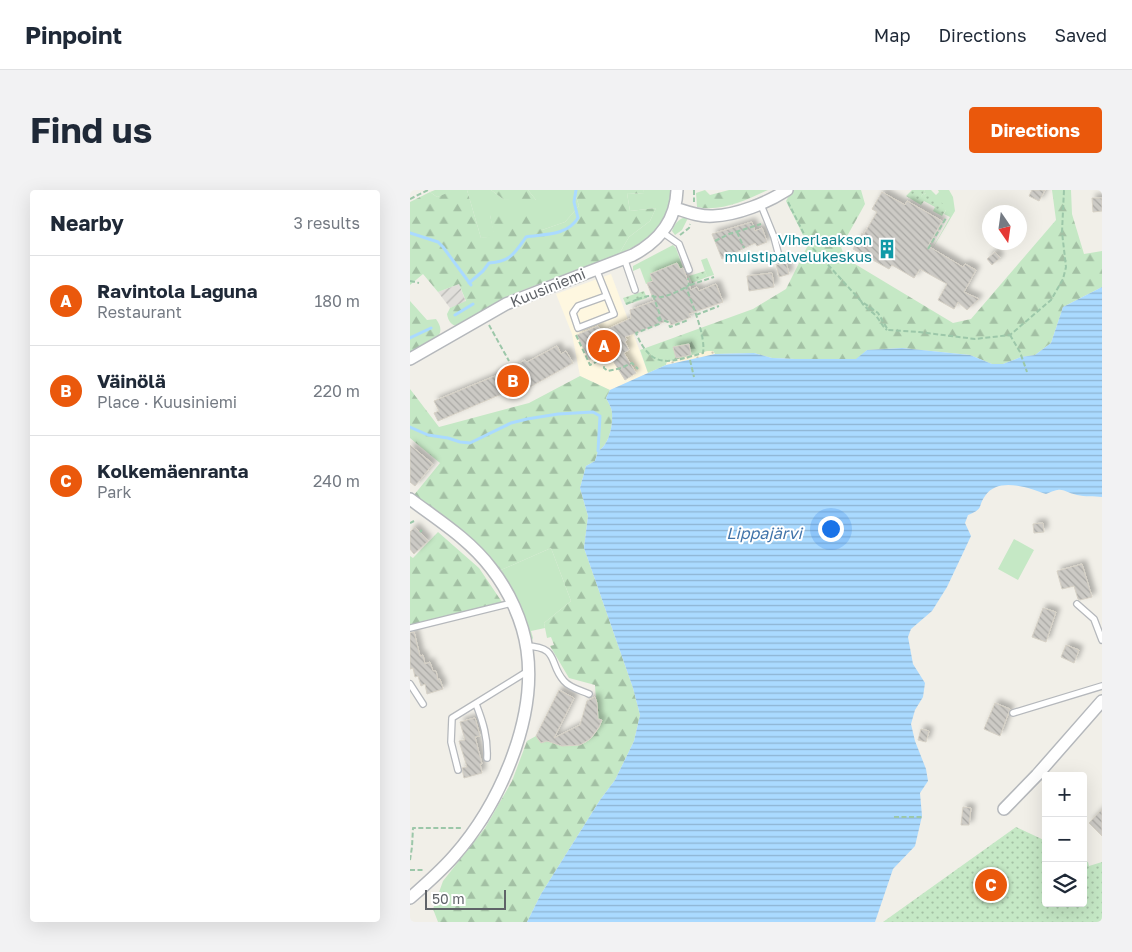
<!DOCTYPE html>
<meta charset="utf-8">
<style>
:root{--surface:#fff;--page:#f2f2f3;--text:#1f2937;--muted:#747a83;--line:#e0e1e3;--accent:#ea580c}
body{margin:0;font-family:"Golos Text",sans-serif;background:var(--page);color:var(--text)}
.controls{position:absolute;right:15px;bottom:15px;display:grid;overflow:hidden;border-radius:5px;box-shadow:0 5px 20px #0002}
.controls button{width:45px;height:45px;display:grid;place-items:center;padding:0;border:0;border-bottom:1px solid var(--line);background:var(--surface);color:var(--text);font:25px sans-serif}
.compass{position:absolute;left:572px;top:15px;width:45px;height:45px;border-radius:50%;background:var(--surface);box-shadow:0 5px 20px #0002;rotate:167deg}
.scale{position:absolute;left:15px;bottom:12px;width:81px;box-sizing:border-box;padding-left:5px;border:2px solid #5f6368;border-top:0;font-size:14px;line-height:18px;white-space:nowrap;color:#5f6368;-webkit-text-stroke:4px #fff;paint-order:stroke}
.you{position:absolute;left:420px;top:338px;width:18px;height:18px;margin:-12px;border:4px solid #fff;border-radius:50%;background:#1a73e8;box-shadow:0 0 0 8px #1a73e833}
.badge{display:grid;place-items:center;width:32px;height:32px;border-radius:50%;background:var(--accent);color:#fff;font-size:16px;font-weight:700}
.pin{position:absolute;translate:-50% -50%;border:2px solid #fff;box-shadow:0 1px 5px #0006}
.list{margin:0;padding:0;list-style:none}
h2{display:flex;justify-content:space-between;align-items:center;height:65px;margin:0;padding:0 20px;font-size:21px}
h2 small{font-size:16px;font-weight:400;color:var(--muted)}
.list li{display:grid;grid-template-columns:32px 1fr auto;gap:15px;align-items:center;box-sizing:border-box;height:90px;padding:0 20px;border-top:1px solid var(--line)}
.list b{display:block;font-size:19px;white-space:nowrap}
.list p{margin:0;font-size:16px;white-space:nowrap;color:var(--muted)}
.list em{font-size:16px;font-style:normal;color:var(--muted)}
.icon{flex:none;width:28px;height:28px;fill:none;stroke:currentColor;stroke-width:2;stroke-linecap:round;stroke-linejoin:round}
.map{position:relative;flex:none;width:692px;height:732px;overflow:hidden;border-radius:5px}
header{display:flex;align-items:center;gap:30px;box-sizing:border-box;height:70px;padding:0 25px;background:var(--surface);border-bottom:1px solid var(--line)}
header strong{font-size:24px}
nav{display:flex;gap:28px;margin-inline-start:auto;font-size:18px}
.intro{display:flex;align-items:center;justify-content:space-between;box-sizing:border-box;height:120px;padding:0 30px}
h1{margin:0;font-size:35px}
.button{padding:12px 22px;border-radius:5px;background:var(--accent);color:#fff;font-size:18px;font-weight:700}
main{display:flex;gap:30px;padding:0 30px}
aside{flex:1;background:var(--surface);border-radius:5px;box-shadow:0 5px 20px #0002}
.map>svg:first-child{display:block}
.commercial{fill:#fef7e0}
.industrial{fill:url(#industrial-furrows)}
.green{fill:#c5e8c5}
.forest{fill:url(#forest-firs)}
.sand{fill:url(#sand-dots)}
.park{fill:url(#park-dots)}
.water{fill:url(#water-rules)}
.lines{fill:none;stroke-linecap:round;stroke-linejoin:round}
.stream{stroke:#aadaff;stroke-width:3}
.building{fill:url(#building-back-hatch);stroke:#d6d1c6;filter:url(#shadow)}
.lane-casing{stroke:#b5b8bc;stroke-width:8}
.street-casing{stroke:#b5b8bc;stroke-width:14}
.path{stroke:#9cc7a9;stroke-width:2;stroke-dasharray:5 2.5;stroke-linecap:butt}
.lane{stroke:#fff;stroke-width:5.5}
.street{stroke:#fff;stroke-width:11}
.labels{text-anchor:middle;stroke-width:4;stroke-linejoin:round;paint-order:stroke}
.culture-label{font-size:15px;fill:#0d838f;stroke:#fff;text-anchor:end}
.street-label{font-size:15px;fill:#5f6368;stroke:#fff}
.water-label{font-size:16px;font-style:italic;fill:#4174aa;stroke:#fff}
</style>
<header>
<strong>Pinpoint</strong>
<nav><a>Map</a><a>Directions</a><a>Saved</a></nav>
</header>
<div class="intro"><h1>Find us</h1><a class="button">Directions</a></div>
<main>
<aside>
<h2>Nearby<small>3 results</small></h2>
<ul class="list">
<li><span class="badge">A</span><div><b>Ravintola Laguna</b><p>Restaurant</p></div><em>180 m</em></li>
<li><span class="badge">B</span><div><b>Väinölä</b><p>Place · Kuusiniemi</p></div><em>220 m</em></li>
<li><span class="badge">C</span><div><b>Kolkemäenranta</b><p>Park</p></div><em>240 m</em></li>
</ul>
</aside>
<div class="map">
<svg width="692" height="732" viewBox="0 0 692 732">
<defs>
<pattern id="industrial-furrows" width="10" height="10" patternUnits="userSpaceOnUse" patternTransform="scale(1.25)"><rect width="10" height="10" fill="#e0deda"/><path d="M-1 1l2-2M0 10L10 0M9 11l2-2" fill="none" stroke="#b9b8b5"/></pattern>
<pattern id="forest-firs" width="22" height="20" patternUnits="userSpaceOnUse" patternTransform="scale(1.25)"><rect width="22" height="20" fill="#c5e8c5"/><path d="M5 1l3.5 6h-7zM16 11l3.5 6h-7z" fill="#a3c0a4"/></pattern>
<pattern id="sand-dots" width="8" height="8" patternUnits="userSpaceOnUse" patternTransform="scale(1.25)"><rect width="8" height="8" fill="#fbf3d9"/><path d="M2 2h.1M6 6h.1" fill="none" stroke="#cec8b4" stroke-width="1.8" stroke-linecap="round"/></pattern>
<pattern id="park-dots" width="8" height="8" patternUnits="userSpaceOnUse" patternTransform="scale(1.25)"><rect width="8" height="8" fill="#c5e8c5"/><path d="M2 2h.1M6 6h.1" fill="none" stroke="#a3c0a4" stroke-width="1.8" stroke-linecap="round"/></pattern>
<pattern id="water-rules" width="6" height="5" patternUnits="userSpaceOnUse" patternTransform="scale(1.25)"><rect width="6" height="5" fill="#aadaff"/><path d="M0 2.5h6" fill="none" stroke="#8eb4d2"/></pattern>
<pattern id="building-back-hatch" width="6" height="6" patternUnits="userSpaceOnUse" patternTransform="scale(1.25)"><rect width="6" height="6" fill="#cccac5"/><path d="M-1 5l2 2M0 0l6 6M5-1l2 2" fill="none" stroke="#a9a8a4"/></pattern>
<filter id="shadow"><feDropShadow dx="4" dy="-4" stdDeviation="2.5" flood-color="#0004"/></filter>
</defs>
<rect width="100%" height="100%" fill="#f1efe8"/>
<path class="commercial" d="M 201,84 L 238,183 L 200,200 L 170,186 L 162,144 L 146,104 Z"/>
<path class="industrial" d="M 49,94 L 56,112 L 40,118 L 28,102 Z"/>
<path class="green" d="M 25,0 L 45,0 L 45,1 L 27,7 L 20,2 Z
M 57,0 L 81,0 L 93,9 L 126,10 L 118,0 L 164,0 L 169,16 L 155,32 L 132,40 L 80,25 L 85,47 L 71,48 Z
M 233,0 L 261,0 C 257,37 241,49 209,64 L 219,47 L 240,31 L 246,18 L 220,21 L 217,3 L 234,4 Z
M 515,0 L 521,0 L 526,5 L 529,2 L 528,0 L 539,0 L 543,7 L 545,21 L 521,61 L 540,27 L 534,24 L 536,20 L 515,3 L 513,8 L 511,7 Z
M 275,27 L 278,28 L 272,40 L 265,45 L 262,41 C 265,34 267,30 275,27 Z
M 263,55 L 266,58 L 273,78 L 240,84 L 243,91 L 236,94 L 230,78 L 223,81 L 223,76 Z
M 297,68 L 304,85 L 297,87 L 291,70 Z
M 604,349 L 624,360 L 608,390 L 588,379 Z
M 141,358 L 161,411 L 134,433 L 135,438 L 121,441 L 123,448 L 122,450 L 120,450 L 105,406 L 91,380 Z"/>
<path class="forest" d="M 45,0 L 57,0 L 71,48 L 84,46 L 80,25 L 117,24 L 132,40 L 155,32 L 169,16 L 164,0 L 233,0 L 235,4 L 217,3 L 220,21 L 246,18 L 240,31 L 219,47 L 209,64 L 105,103 L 48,136 C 41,136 38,130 37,124 L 40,118 L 56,111 L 49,94 L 28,102 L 13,84 L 0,95 L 0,12 L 20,2 L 27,7 Z
M 81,0 L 118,0 L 126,10 L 121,13 L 93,9 Z
M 295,0 L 300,5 L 319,0 L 358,0 C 336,10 312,22 287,17 L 286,3 Z
M 382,0 L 451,0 L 455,14 L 431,57 L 435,68 L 543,133 L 561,129 L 646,30 L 642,0 L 661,0 L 662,24 L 674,64 L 692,61 L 692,97 L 653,117 L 641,153 L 625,165 L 611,167 L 593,174 L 582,174 L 560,165 L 492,158 L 457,160 L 447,169 L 385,169 L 362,168 L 344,163 L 305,164 L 303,161 L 298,161 L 257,172 L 256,175 L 238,183 L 230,160 L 343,119 L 376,99 L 398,55 L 376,11 Z
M 0,111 L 17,130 L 26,129 C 30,135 32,139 29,145 L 0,162 Z
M 170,186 L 200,200 L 196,208 C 198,212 202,218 202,223 C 203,236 199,255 188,261 L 185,271 L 176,276 L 170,298 L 178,326 L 174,358 L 223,498 L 230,525 L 224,551 L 205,590 L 190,610 L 131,704 L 117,732 L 28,732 L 23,719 L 33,691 L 75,638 L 102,591 L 117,551 L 126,546 L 131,553 L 135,548 C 159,560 180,561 192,531 L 187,529 C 189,517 185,507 185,495 L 159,488 L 140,456 L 144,455 L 141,447 L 137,448 L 134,433 L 161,411 L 141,358 L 91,380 L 62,350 L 4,305 L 30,273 L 0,248 L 0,199 L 29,237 L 119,213 Z
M 28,342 L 69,378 L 92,412 L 0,435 L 0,366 L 3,368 Z"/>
<path class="sand" d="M 298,161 L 303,161 L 305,164 L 256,175 L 257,172 Z"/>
<path class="park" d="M 502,0 L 515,0 L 511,7 L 516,3 L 535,15 L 536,20 L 532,26 L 523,21 L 525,17 L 514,11 L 511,15 L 496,6 Z
M 295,81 L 297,87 L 282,93 L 279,86 Z
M 234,101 L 237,108 L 216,115 L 213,108 Z
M 606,637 L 636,651 L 636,713 L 673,713 L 673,670 L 678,672 L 679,676 L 692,672 L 692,732 L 473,732 Z"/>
<path class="water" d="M 692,97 L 692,307 C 684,306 675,307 667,305 C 651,301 654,296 636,304 C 619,298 588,286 575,306 C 567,317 575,318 558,325 L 555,333 L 561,346 L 537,397 L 522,421 L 501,439 L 498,447 L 503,474 L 515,493 L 513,507 L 505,520 L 501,534 L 505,551 L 516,579 L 518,591 L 510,603 L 512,626 L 505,656 L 483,679 L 465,732 L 117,732 L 131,704 L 190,610 L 205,590 L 224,551 L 230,525 L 223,498 L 174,358 L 178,326 L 170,298 L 176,276 L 185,271 L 188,261 C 199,255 203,236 202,223 C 202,218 198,212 196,208 L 200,200 L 256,175 L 305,164 L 344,163 L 362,168 L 385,169 L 446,169 L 457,160 L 492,158 L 560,165 L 582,174 L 593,174 L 611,167 L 625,165 L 641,153 L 653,117 Z"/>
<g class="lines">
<path class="stream" d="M 0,43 L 28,52 L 33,57 L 61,95
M 59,93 L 73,81 L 79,73 C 101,71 104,64 116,47 C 134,44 157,46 168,28 L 164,12 L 166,0
M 45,125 L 63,114
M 0,148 L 21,138
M 0,237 L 18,245 L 38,248 L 50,252 L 60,253 L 101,233 L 117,229 L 148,224 L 183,222 L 190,226 L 188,261"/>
</g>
<path class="building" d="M 622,0 L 635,0 L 629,11 L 619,6 Z
M 472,2 L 495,15 L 497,11 L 532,31 L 518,56 L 553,77 L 555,74 L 566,80 L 554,102 L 569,109 L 557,120 L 548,112 L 544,119 L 528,110 L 537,94 L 510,79 L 504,88 L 482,75 L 479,79 L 443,59 L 452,43 L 454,44 L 467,22 L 462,19 Z
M 682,8 L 692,8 L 692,21 L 683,22 Z
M 342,32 L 345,41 L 352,38 L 357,52 L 347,56 L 345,53 L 312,69 L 302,44 Z
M 585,62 L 590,68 L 582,75 L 577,69 Z
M 376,72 L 379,84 L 369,87 L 366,74 L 371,75 Z
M 267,73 L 270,79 L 273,78 L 281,100 L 287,97 L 289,101 L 306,94 L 313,112 L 279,124 L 281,127 L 261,135 L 259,130 L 215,147 L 217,150 L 215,152 L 219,160 L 214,163 L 226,183 L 215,190 L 202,169 L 198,171 L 193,162 L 179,170 L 167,145 L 188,136 L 191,142 L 221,128 L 220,120 L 244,111 L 237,93 L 243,91 L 240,84 Z
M 362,83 L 364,97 L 339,101 L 337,86 Z
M 279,154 L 281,165 L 266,168 L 263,157 Z
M 147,156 L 151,164 L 156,161 L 163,173 L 111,202 L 108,197 L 28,231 L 24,223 L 29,221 L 24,211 L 107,177 L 106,175 L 115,170 L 117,172 Z
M 0,255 L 23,274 L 5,296 L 0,292 Z
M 633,333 L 634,342 L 624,343 L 623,334 Z
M 5,337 L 18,351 L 4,364 L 0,359 L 0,342 Z
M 672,374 L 682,407 L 670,410 L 668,409 L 664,396 L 652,399 L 647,381 Z
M 633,418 L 646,422 L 636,452 L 622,447 Z
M 4,442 L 10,466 L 13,465 L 15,474 L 20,472 L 23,481 L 26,481 L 28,490 L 30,489 L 33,499 L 17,504 L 15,494 L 11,496 L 8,486 L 5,487 L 3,478 L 0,479 L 0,443 Z
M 656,455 L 669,460 L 664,473 L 651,467 Z
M 149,500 L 164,508 L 144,548 L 170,535 L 177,511 L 185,507 L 187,513 L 188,529 L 192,530 L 189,537 L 180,549 L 170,555 L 152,556 L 137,551 L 131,553 L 126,546 Z
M 585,513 L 600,519 L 590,546 L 574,539 Z
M 65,528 L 70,546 L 65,547 L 72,574 L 70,574 L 72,583 L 54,588 L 52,578 L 57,577 L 49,551 L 55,550 L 50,532 Z
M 511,539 L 519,541 L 516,552 L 508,550 Z
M 553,617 L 561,618 L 559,635 L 551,635 Z
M 692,619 L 692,646 L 679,633 Z"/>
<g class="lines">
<defs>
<path id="lane" d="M 351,15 L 364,47 L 370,70
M 252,42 L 269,54 L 279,80
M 214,68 L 225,100
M 186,79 L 204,124 L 168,138 L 163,123 L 168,116 L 196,106
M 667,414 L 684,429 L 692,450
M 0,438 L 102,413
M 116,456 C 150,457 138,473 154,491 C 160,498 170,500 179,504
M 0,494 L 13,514
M 66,514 C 73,532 78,548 77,568
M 603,523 L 692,496
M 48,580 L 41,552 L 42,528 L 118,481"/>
<path id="street" d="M 265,18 C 277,22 290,27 303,26 C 327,25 357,13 377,0
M 0,169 L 96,114 L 223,65 C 249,51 266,30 267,0
M 0,309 C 28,330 59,349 81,378 C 99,401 113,431 117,460 C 127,530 89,615 44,666 C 30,682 15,695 0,708
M 594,619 L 627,585 L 692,511"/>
</defs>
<use href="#lane" class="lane-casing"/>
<use href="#street" class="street-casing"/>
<path class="path" d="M 284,0 L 284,12
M 0,9 L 18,0
M 378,12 L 399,54 L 451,111 L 468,123 L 478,140 L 509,142 L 565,149 L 600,145 L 641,110 L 653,89 L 656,77 L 652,42 L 654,0
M 327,42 L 334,58
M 270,45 L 279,38 L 280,34
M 305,51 L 319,44 L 351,34
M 518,59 L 536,28
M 0,91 L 9,93
M 280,95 L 304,87
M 243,105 L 250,125 L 249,134 L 226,143 C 242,181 260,172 293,163 C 296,146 282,114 276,97
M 228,108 L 228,109 C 241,105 237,106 248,107 C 255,108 274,99 279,95 L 278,88
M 451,111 C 455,119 461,120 466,126 C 471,132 472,136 477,140
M 216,114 L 228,109
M 286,125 L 309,116
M 247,128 L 258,132 L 260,137 L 278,130
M 79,135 L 99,171
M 166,145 L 180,175 L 190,170 L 194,173 L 194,178 L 198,181 L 211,178 L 222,173 L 228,179
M 600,145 L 610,162 L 617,182
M 280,170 L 284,187
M 0,333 L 4,331
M 10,342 L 12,340
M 484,627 L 513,627
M 0,670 L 2,657 L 3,638 L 52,638
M 0,680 L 15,680"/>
<use href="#lane" class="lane"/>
<use href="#street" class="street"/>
</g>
<defs>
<symbol id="building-bare" viewBox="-9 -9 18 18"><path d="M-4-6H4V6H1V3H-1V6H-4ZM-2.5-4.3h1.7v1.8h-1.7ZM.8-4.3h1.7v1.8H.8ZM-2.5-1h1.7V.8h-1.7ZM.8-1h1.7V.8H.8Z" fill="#0f9aa8" stroke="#fff" stroke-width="2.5" paint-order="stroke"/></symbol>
</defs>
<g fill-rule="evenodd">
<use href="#building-bare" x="463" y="45" width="28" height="28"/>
</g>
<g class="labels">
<g class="culture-label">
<text x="462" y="55">Viherlaakson<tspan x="462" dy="17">muistipalvelukeskus</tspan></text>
</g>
<g class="street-label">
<text transform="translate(138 98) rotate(-22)" y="5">Kuusiniemi</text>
</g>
<g class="water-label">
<text x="354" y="349">Lippajärvi</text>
</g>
</g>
</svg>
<div class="controls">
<button>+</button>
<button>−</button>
<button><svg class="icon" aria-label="layers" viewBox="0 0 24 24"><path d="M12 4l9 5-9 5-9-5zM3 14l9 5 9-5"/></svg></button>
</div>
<svg class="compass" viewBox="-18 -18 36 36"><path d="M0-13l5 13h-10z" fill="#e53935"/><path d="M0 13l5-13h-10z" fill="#747a83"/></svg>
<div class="scale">50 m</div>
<div class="you"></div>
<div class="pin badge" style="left:194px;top:156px">A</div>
<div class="pin badge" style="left:103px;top:191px">B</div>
<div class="pin badge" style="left:581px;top:695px">C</div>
</div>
</main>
